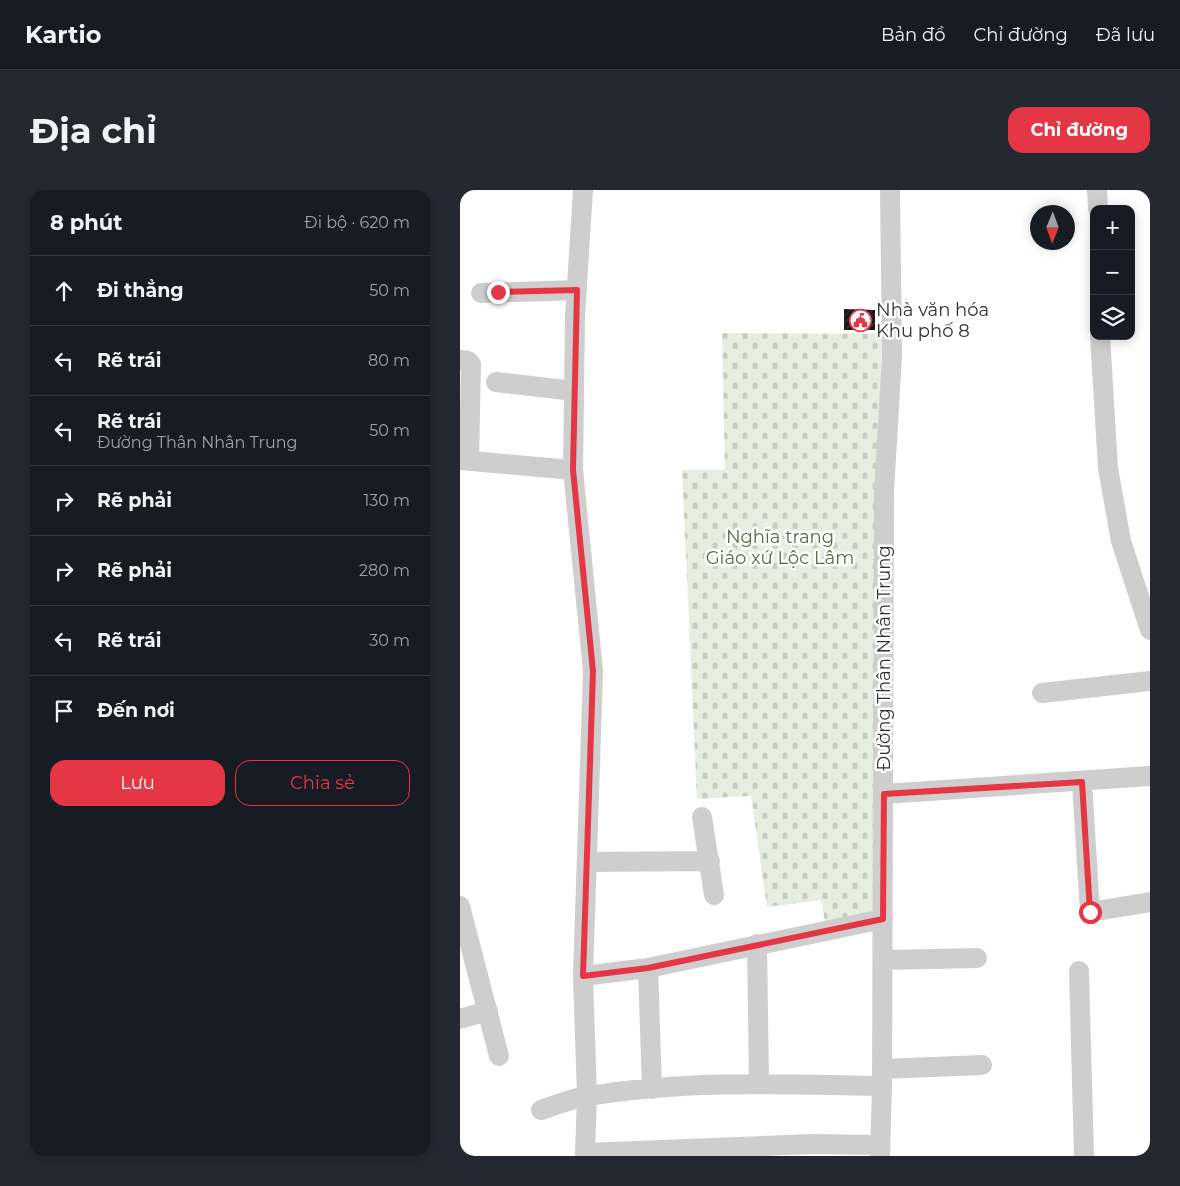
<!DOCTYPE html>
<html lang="vi">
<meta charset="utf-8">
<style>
:root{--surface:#171b24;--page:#242831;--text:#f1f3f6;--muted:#9ea1a6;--line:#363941;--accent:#e53646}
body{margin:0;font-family:Montserrat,sans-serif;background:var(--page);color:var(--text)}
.controls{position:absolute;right:15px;top:15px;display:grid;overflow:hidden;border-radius:10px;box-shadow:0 2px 12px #0003}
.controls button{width:45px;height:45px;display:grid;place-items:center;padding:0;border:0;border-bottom:1px solid var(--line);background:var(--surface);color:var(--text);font:25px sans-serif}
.compass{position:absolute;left:570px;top:15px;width:45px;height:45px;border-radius:50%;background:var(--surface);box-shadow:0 2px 12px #0003;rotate:181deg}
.stop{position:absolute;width:15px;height:15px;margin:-11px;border:4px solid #e53646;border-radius:50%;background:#fff}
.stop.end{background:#e53646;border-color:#fff;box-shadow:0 1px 5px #0008}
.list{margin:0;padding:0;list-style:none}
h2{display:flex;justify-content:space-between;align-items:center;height:65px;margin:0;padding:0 20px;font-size:21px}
h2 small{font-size:16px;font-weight:400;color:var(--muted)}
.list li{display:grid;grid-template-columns:32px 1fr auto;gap:15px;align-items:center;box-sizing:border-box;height:70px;padding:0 20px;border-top:1px solid var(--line)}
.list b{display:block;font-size:19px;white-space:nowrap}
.list p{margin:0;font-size:16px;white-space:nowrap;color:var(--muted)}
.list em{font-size:16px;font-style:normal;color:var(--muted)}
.actions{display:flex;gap:10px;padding:15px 20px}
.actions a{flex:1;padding:11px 0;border:1px solid var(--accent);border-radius:15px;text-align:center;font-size:18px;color:var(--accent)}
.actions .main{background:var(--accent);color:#fff}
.icon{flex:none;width:28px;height:28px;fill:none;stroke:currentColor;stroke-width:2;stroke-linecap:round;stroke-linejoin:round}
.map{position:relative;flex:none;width:690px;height:966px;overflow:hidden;border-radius:15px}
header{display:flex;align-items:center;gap:30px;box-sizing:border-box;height:70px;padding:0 25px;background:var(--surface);border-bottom:1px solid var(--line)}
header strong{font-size:24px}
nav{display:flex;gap:28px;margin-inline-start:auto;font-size:18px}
.intro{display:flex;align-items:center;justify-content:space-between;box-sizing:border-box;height:120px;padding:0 30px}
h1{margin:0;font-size:35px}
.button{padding:12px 22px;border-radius:15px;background:var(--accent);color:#fff;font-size:18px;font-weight:700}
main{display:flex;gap:30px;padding:0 30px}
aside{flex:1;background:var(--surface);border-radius:15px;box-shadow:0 2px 12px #0003}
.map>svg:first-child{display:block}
.cemetery{fill:url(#cemetery-stones)}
.building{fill:url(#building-hatch)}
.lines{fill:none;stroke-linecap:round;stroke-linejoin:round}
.minor{stroke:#cecece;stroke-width:20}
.route{stroke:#e53646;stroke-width:6}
.labels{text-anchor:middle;stroke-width:5;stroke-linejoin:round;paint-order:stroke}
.poi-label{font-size:18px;fill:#313131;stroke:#fff;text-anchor:start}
.park-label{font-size:18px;fill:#556d3e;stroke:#fff}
.street-label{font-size:18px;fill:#313131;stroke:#fff}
</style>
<header>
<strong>Kartio</strong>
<nav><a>Bản đồ</a><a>Chỉ đường</a><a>Đã lưu</a></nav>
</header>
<div class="intro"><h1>Địa chỉ</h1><a class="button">Chỉ đường</a></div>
<main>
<aside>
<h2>8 phút<small>Đi bộ · 620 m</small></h2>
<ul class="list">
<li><svg class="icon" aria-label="ahead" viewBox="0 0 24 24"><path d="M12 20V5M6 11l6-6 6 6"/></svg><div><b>Đi thẳng</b></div><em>50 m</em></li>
<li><svg class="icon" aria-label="left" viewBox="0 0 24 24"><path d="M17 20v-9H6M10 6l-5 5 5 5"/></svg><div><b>Rẽ trái</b></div><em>80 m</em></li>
<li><svg class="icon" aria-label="left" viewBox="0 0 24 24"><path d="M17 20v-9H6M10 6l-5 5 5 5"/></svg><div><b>Rẽ trái</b><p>Đường Thân Nhân Trung</p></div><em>50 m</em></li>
<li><svg class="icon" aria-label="right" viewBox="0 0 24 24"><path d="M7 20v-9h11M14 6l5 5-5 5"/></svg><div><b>Rẽ phải</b></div><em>130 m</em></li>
<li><svg class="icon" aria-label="right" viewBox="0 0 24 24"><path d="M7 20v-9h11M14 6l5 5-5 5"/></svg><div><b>Rẽ phải</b></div><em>280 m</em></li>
<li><svg class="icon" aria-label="left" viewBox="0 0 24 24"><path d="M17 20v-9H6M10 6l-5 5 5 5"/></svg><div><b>Rẽ trái</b></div><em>30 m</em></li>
<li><svg class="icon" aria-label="arrive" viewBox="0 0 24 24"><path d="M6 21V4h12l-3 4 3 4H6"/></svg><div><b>Đến nơi</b></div></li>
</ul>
<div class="actions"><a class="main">Lưu</a><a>Chia sẻ</a></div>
</aside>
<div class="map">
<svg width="690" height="966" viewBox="0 0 690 966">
<defs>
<pattern id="cemetery-stones" width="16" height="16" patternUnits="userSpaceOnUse" patternTransform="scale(1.25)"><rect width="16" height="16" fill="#e7eedf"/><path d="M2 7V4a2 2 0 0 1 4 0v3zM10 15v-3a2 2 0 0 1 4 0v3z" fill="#c7cdc0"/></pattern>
<pattern id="building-hatch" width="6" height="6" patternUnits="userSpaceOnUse" patternTransform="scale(1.25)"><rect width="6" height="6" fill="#181818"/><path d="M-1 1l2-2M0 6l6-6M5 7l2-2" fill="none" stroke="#313131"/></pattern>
</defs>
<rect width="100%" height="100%" fill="#fff"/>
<path class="cemetery" d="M 262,143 L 422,144 L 413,723 L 366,737 L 361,710 L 307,717 L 291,606 L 237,609 L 222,280 L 265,280 Z"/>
<path class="building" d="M 384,119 L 415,120 L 415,140 L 384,140 Z"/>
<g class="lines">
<path class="minor" d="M 123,0 L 115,126 L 113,280 L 133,481 L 123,786 L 127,906 L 125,963
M 637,0 L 638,19
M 21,103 L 117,100
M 640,146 L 648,278 L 661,351 L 690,440
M 0,170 L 8,171 L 11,174 L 9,270
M 36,192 L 114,201
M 0,270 L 113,280
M 582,503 L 690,491
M 622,592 L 630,722 L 690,712
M 424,604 L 690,586
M 242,627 L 254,705
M 127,672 L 250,671
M 0,716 L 39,866
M 297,754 L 299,893
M 423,770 L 517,768
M 188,778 L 192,899
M 619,781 L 624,966
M 123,786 L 188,778 L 423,729
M 0,829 L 28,821
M 422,879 L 522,875
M 81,920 C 96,915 113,908 129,906 C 225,890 325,894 422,896
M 125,966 L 125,963 L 352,954 L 420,955
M 420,966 L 422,896 L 424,302 L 432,166 L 430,0"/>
</g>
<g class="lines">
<path class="route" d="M 38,102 L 117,100 L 113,280 L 133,481 L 123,786 L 188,778 L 423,729 L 424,604 L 622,592 L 630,722"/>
</g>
<defs>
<symbol id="civic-ring" viewBox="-11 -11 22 22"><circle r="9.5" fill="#fff" stroke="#e53646" stroke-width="1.5"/><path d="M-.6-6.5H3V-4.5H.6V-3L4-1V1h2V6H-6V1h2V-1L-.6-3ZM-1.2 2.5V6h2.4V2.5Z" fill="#e53646"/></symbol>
</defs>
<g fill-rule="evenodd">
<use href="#civic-ring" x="388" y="118" width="25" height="25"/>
</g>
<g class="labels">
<g class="poi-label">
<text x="416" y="126">Nhà văn hóa<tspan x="416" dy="21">Khu phố 8</tspan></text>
</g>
<g class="park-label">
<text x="320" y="353">Nghĩa trang<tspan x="320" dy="21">Giáo xứ Lộc Lâm</tspan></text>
</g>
<g class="street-label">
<text transform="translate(424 468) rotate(-90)" y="6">Đường Thân Nhân Trung</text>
</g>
</g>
</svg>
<div class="controls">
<button>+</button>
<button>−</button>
<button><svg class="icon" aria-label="layers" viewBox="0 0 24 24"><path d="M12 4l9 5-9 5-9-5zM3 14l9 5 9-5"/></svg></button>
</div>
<svg class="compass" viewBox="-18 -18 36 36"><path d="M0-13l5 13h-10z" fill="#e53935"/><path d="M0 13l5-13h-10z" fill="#9ea1a6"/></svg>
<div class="stop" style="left:630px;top:722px"></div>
<div class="stop end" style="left:38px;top:102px"></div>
</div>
</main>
